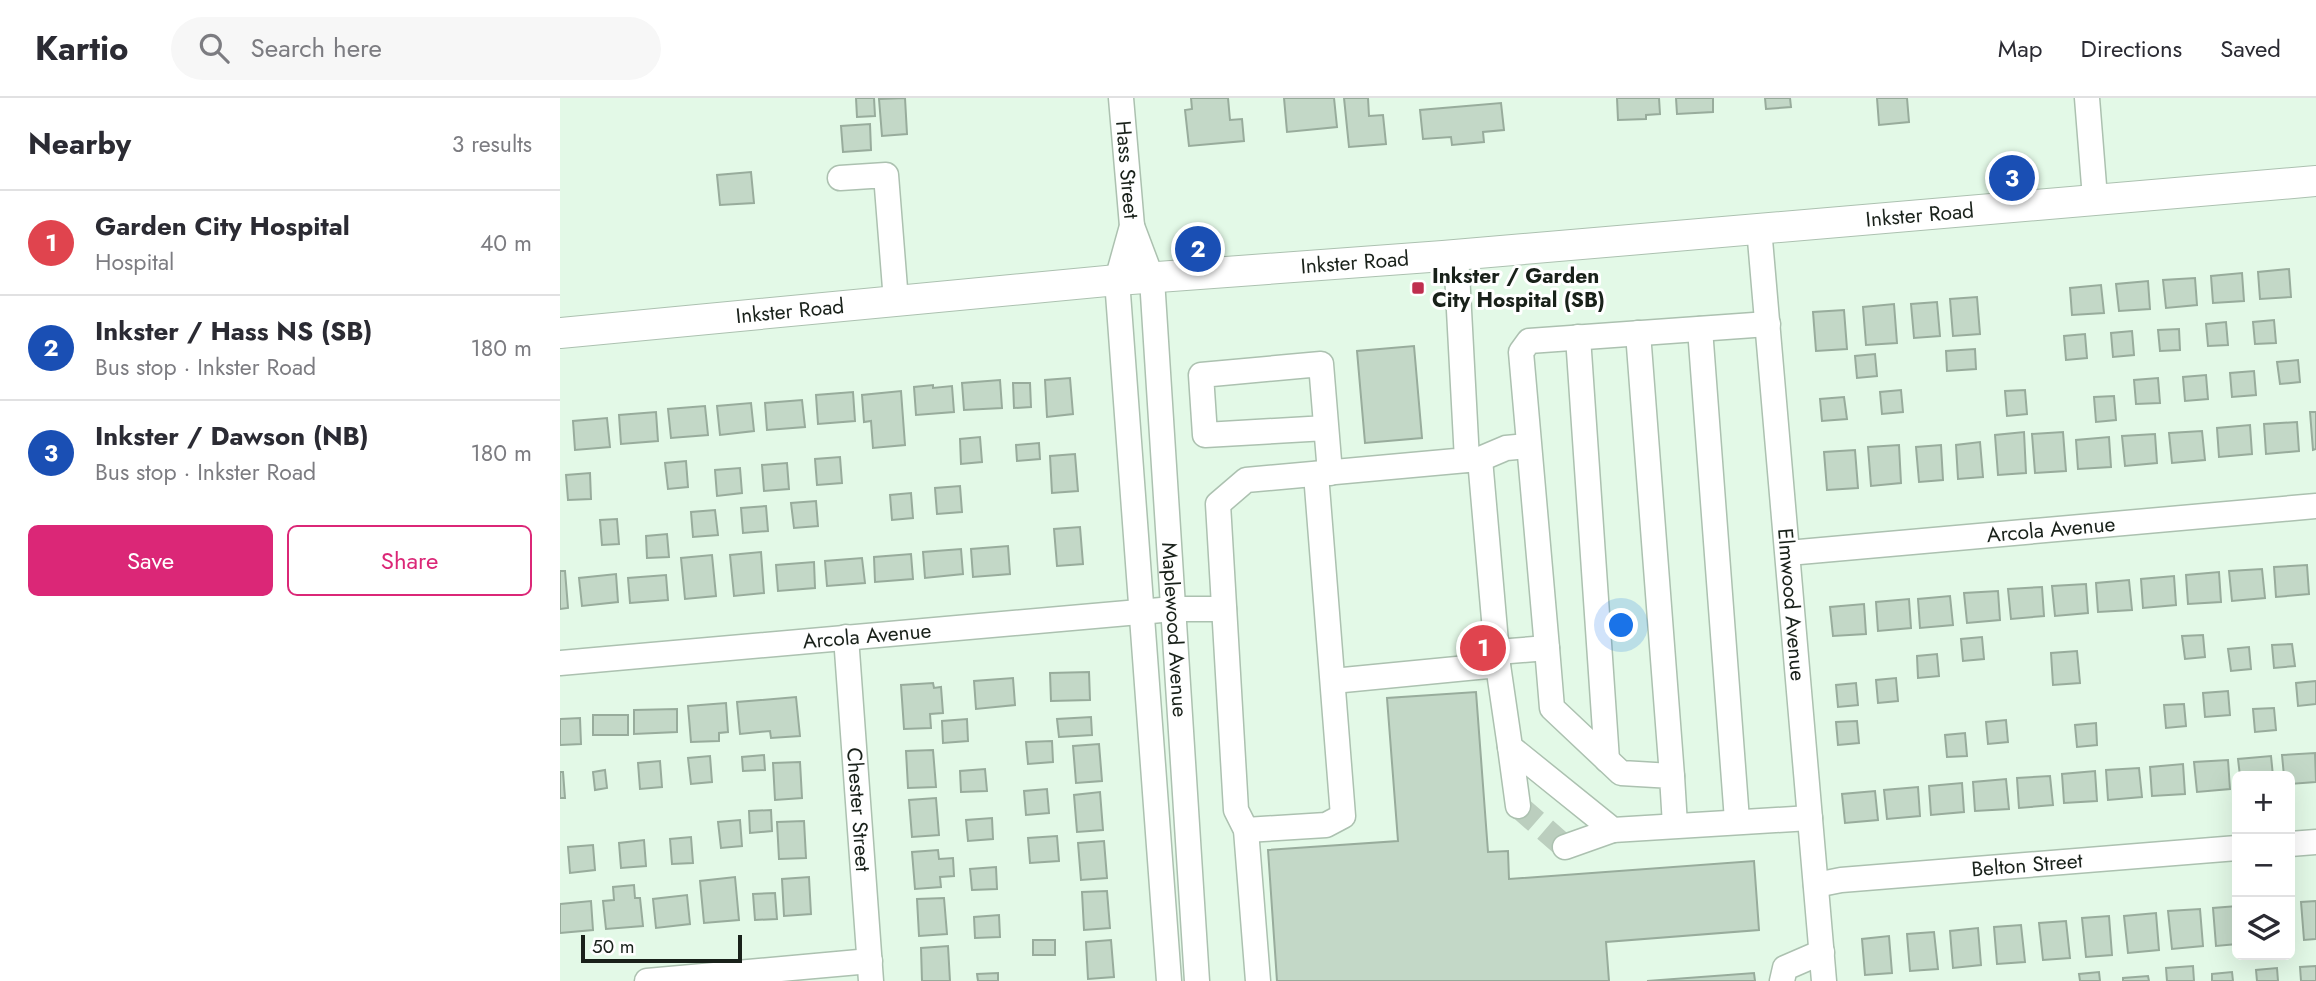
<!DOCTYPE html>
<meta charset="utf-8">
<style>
:root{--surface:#fff;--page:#f7f7f7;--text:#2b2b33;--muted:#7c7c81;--line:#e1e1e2;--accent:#db2777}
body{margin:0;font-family:Jost,sans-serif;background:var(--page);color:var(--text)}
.controls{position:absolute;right:21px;bottom:21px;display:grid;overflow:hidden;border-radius:10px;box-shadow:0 7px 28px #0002}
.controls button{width:63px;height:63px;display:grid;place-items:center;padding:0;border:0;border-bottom:2px solid var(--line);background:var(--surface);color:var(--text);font:35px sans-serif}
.scale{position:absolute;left:21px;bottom:18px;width:161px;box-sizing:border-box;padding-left:7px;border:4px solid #19211a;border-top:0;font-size:19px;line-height:24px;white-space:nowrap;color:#19211a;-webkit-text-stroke:5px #fff;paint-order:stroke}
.you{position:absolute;left:1062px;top:528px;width:24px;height:24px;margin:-18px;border:5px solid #fff;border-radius:50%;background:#1a73e8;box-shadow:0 0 0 10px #1a73e833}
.badge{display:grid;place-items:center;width:46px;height:46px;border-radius:50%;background:var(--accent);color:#fff;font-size:23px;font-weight:700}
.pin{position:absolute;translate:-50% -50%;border:4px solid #fff;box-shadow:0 2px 7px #0006}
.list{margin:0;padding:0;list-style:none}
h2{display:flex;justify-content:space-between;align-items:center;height:91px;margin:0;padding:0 28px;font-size:30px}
h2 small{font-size:23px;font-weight:400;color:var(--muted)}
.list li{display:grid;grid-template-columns:46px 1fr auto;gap:21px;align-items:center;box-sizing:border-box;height:105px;padding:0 28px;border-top:2px solid var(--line)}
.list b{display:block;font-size:26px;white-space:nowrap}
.list p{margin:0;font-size:23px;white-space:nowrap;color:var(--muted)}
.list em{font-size:23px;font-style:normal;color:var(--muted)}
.actions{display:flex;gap:14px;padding:21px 28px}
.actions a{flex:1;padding:16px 0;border:2px solid var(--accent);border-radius:10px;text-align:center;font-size:24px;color:var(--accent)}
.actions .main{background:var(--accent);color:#fff}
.icon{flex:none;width:38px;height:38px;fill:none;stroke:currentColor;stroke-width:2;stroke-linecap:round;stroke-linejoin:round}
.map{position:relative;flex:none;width:1756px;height:883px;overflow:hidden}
header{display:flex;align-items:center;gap:42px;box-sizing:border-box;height:98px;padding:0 35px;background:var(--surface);border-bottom:2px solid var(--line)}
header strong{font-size:33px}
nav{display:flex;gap:38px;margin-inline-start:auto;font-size:24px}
.search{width:490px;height:63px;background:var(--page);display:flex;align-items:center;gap:18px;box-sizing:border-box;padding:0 24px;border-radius:38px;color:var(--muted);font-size:26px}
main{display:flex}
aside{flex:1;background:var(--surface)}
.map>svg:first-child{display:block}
.building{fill:#c3d8c7;stroke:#98ac9c;stroke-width:2}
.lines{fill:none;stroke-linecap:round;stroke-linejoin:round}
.minor-tunnel{stroke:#bbcebe;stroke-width:24;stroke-dasharray:24 12;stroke-linecap:butt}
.minor-casing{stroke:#acc1b0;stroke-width:27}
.major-casing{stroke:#acc1b0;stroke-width:32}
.minor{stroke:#fff;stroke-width:24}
.major{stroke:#fff;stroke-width:30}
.poi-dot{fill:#bf2e4e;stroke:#fff;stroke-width:2.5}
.labels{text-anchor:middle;stroke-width:6;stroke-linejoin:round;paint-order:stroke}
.street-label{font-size:21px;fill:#19211a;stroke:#fff}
.poi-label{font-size:21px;font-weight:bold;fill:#19211a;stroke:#fff;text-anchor:start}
</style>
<header>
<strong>Kartio</strong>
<div class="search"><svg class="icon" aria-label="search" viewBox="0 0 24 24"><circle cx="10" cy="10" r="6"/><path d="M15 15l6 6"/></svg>Search here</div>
<nav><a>Map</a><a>Directions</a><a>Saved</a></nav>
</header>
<main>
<aside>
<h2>Nearby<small>3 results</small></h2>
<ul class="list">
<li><span class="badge" style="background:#e0444e">1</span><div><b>Garden City Hospital</b><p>Hospital</p></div><em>40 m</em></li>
<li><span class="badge" style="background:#1a4fb4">2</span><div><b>Inkster / Hass NS (SB)</b><p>Bus stop · Inkster Road</p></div><em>180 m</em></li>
<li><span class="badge" style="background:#1a4fb4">3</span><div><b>Inkster / Dawson (NB)</b><p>Bus stop · Inkster Road</p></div><em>180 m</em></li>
</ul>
<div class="actions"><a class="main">Save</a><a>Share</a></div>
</aside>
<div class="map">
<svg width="1756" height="883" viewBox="0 0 1756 883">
<rect width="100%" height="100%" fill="#e3f9e7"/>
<path class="building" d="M 296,0 L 314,0 L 315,18 L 297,19 Z
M 345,0 L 347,36 L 322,38 L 319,1 Z
M 631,0 L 668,0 L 670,22 L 682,21 L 684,43 L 629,48 L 625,12 L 632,11 Z
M 724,0 L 774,0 L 777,29 L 727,34 Z
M 784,0 L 808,0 L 809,18 L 823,17 L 826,46 L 789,49 Z
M 1057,0 L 1099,0 L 1100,16 L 1086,17 L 1086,21 L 1058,22 Z
M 1116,0 L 1153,0 L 1153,14 L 1117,16 Z
M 1205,0 L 1230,0 L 1231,9 L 1206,11 Z
M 1317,0 L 1347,0 L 1349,24 L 1319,27 Z
M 941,5 L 944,32 L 923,34 L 924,44 L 892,47 L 891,39 L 863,41 L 860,12 Z
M 310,26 L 311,52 L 283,54 L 281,28 Z
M 191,74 L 194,105 L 160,107 L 157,77 Z
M 1729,171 L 1731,199 L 1700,201 L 1698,174 Z
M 1682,175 L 1684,203 L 1653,205 L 1651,178 Z
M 1635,180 L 1637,207 L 1606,210 L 1603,182 Z
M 1588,183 L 1590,211 L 1559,213 L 1556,186 Z
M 1541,187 L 1544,215 L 1512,217 L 1510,190 Z
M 1417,199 L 1420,236 L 1393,238 L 1390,201 Z
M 1377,204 L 1380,238 L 1354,240 L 1351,206 Z
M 1334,206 L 1337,245 L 1306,247 L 1303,209 Z
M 1284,212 L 1287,251 L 1256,253 L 1253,214 Z
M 1714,222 L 1716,245 L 1695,246 L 1693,224 Z
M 1666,224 L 1668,247 L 1648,248 L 1646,226 Z
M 1619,231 L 1620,252 L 1600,253 L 1598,232 Z
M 1572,233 L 1574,257 L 1553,259 L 1551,235 Z
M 1525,236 L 1527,260 L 1506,262 L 1504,238 Z
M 854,248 L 862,340 L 805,345 L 797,253 Z
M 1415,251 L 1416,271 L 1387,273 L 1386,253 Z
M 1315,256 L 1317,278 L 1297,280 L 1295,258 Z
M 1738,262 L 1740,284 L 1720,286 L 1717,264 Z
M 1694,273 L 1696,297 L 1672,299 L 1670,275 Z
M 1646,277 L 1648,301 L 1625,303 L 1623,279 Z
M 510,280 L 513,316 L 487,319 L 485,282 Z
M 1598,280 L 1600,305 L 1576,306 L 1574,282 Z
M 440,282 L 442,310 L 404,312 L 402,285 Z
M 453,285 L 470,285 L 471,309 L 454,310 Z
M 373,287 L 373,290 L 392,288 L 394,314 L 356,317 L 354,289 Z
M 1341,292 L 1343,314 L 1322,316 L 1320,294 Z
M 1465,292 L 1467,316 L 1447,318 L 1445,293 Z
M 341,293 L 345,347 L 313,350 L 311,323 L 304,324 L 302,297 Z
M 293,294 L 295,323 L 258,326 L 256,297 Z
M 1554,298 L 1556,322 L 1536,324 L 1534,299 Z
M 1284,299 L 1287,321 L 1262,323 L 1260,301 Z
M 242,302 L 245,329 L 207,332 L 205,305 Z
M 191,305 L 194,333 L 160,337 L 157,308 Z
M 145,308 L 148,337 L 111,340 L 108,311 Z
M 96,314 L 98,343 L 61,346 L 59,317 Z
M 1750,314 L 1756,314 L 1756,351 L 1753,352 Z
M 47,320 L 50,349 L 15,352 L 13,323 Z
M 1737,324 L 1739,353 L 1706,356 L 1704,326 Z
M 1690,327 L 1692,356 L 1659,359 L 1657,330 Z
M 1642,333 L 1645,362 L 1612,365 L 1609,335 Z
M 1464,334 L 1466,375 L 1438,377 L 1435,337 Z
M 1503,334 L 1506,373 L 1475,375 L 1472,336 Z
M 1595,336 L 1597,365 L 1565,368 L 1562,338 Z
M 420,339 L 422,364 L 401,366 L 400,341 Z
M 1549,339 L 1551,369 L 1518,371 L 1516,342 Z
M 1420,344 L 1423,379 L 1398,381 L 1396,347 Z
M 479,345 L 480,361 L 457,363 L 456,347 Z
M 1339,347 L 1341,385 L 1311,388 L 1308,349 Z
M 1381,347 L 1383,382 L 1359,384 L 1356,349 Z
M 1295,352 L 1298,390 L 1267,392 L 1264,354 Z
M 515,356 L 518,393 L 492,395 L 490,358 Z
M 280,359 L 282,385 L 257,387 L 255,361 Z
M 126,363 L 128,389 L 108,391 L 105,365 Z
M 227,365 L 229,391 L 204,393 L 202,367 Z
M 180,370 L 182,395 L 157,398 L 155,372 Z
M 30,375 L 31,401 L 8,402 L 6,377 Z
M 400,388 L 402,414 L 377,416 L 375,390 Z
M 351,395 L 353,420 L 332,422 L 330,397 Z
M 256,403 L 258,428 L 234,430 L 231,405 Z
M 206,408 L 208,433 L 183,435 L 181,410 Z
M 155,412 L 158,437 L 133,439 L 131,414 Z
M 57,421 L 59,446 L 42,447 L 40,422 Z
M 520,429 L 523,466 L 497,468 L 494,431 Z
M 107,436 L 109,459 L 87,460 L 86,438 Z
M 448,448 L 450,476 L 413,479 L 411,451 Z
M 401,451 L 403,476 L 365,480 L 363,454 Z
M 201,454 L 204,495 L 174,498 L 170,457 Z
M 351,456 L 353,481 L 315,484 L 314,459 Z
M 152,457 L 156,498 L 125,501 L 121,460 Z
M 302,460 L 305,485 L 267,488 L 265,463 Z
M 254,464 L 255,490 L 218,493 L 216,467 Z
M 1747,467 L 1749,496 L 1716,499 L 1714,469 Z
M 1702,471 L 1705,500 L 1672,503 L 1669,473 Z
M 0,473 L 5,473 L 8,510 L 0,511 Z
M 1659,474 L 1661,504 L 1628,506 L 1626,477 Z
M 56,476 L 58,504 L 22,508 L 19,480 Z
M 106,477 L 108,502 L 70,505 L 68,480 Z
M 1614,478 L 1616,507 L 1583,510 L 1581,481 Z
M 1569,482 L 1572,512 L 1538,514 L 1536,485 Z
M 1526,486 L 1528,515 L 1495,518 L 1492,488 Z
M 1482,489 L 1484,518 L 1451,521 L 1448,491 Z
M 1438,493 L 1440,522 L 1407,525 L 1404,495 Z
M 1390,498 L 1393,527 L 1360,530 L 1358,501 Z
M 1349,501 L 1351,530 L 1318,533 L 1316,504 Z
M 1304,506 L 1306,536 L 1273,538 L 1270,509 Z
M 1643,537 L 1645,559 L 1625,561 L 1622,538 Z
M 1422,539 L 1424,561 L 1403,563 L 1401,541 Z
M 1732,546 L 1735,568 L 1714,570 L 1712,547 Z
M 1689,549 L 1691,571 L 1671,573 L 1668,551 Z
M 1517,553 L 1520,585 L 1493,587 L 1491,555 Z
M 1377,556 L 1379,578 L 1358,580 L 1357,558 Z
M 529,574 L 530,602 L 491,603 L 490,575 Z
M 453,580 L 455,607 L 416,611 L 414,583 Z
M 1336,580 L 1338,603 L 1318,605 L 1316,582 Z
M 1756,583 L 1756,606 L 1738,608 L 1736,585 Z
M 373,585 L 374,590 L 381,589 L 383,615 L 370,616 L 371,630 L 344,631 L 341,587 Z
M 1296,585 L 1298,607 L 1278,609 L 1276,587 Z
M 1668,593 L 1670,617 L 1645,619 L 1643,595 Z
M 916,594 L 928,754 L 948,753 L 949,781 L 1194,763 L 1199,832 L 1046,844 L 1049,883 L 717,883 L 708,752 L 838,743 L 827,600 Z
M 236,599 L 240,638 L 211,640 L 210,633 L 180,636 L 177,604 Z
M 166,605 L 168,634 L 159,635 L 159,643 L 131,644 L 128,608 Z
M 1624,606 L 1626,628 L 1606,630 L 1604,607 Z
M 1714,610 L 1716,632 L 1695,634 L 1693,611 Z
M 117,611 L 117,634 L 74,636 L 74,612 Z
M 33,617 L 68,617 L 68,637 L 33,637 Z
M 531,619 L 532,637 L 499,639 L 497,621 Z
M 20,620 L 21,646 L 0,647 L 0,621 Z
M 407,621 L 408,643 L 383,645 L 382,623 Z
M 1446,622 L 1448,644 L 1428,646 L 1426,624 Z
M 1297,623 L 1299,645 L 1278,647 L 1276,624 Z
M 1536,625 L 1537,647 L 1517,649 L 1515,627 Z
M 1405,635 L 1407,658 L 1387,659 L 1385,637 Z
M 492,643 L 493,664 L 468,666 L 466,644 Z
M 539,646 L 542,683 L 516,685 L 513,648 Z
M 373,652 L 376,689 L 348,690 L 346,653 Z
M 1755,655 L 1756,684 L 1730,686 L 1730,678 L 1724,678 L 1722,657 Z
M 204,657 L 205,672 L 183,673 L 182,659 Z
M 150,658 L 152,684 L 131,686 L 128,660 Z
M 1711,658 L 1713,678 L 1680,678 L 1678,661 Z
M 1668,662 L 1670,691 L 1637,694 L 1634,664 Z
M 100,663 L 102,689 L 80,691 L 78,665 Z
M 240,664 L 242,700 L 215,702 L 213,665 Z
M 1623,666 L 1625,696 L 1592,698 L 1590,669 Z
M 1579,670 L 1582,699 L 1548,702 L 1546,672 Z
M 425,671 L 427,693 L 401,694 L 400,673 Z
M 45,672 L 47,690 L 35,692 L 33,674 Z
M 1535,673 L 1537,703 L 1504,705 L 1502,676 Z
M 0,674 L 3,674 L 5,700 L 0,700 Z
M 1490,678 L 1493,707 L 1459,710 L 1457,680 Z
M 1446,681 L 1449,711 L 1415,713 L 1413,684 Z
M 1402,685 L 1404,714 L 1371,717 L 1369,688 Z
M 1358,689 L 1360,718 L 1327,721 L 1324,692 Z
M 487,691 L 489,715 L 466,717 L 464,693 Z
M 1315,693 L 1318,722 L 1285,725 L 1282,696 Z
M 540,694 L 543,732 L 517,734 L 514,697 Z
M 376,700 L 379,737 L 352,739 L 349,702 Z
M 211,712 L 212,733 L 190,735 L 189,713 Z
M 432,720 L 433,741 L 408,743 L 406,722 Z
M 180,722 L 182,748 L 161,750 L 158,724 Z
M 244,723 L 246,760 L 219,761 L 217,724 Z
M 497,738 L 499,763 L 470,765 L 468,740 Z
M 131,739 L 133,765 L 112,766 L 110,741 Z
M 84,742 L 86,768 L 61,770 L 59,745 Z
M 544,743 L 547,780 L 521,782 L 518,745 Z
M 33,747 L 35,772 L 10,775 L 8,749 Z
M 378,752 L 379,761 L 393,760 L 394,778 L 380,779 L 381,789 L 355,791 L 352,754 Z
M 436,769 L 437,791 L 412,792 L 410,771 Z
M 175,779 L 179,822 L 144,825 L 140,783 Z
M 249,779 L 251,816 L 224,818 L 222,781 Z
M 74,787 L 75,800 L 80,800 L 83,828 L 46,831 L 43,803 L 54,802 L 53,789 Z
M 547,793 L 550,830 L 524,832 L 522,794 Z
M 215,795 L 217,821 L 195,822 L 193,796 Z
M 127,797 L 130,826 L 96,830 L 93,801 Z
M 384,800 L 387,836 L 359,838 L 357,801 Z
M 31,803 L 33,832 L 0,835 L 0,806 Z
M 1756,803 L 1756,841 L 1744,842 L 1741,804 Z
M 1677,808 L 1677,846 L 1656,848 L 1653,810 Z
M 1640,811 L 1643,848 L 1612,851 L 1608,813 Z
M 1596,815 L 1599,852 L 1568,855 L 1564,818 Z
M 439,817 L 440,839 L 415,840 L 414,819 Z
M 1549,818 L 1552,857 L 1526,859 L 1522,820 Z
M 1506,823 L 1510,860 L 1483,862 L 1479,825 Z
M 1461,827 L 1465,864 L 1437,866 L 1434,829 Z
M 1418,830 L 1421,867 L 1393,870 L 1390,833 Z
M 1374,834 L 1378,871 L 1350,873 L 1347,836 Z
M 1329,838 L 1332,875 L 1305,877 L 1302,841 Z
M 473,842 L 495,842 L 495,857 L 473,857 Z
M 551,842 L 554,879 L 528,881 L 526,844 Z
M 388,848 L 390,883 L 362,883 L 361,850 Z
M 1633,868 L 1634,883 L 1607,883 L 1606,870 Z
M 1756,868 L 1756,883 L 1741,883 L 1740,869 Z
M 1717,870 L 1718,883 L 1697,883 L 1696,872 Z
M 1539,874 L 1540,883 L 1520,883 L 1519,876 Z
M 1672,874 L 1673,883 L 1652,883 L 1652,876 Z
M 438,875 L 438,883 L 418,883 L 417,876 Z
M 1194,875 L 1195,883 L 1087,883 Z
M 1588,878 L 1589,883 L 1563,883 L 1563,880 Z"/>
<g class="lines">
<path class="minor-tunnel" d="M 958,708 L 1005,749"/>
<defs>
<g id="minor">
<path id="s1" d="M 561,0 L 572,128 L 557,182 L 609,883"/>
<path d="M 1527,0 L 1535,100"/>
<path d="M 280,80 L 326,77 L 336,203"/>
<path id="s2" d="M 572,128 L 592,181 L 637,883"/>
<path id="s3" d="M 1199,130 L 1264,883"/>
<path d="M 1140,231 L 1177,722"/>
<path d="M 1078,235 L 1112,678"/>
<path d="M 1018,239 L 1047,662"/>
<path d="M 766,330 L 645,337 L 641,277 L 761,266 L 770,375"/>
<path d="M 920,361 L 946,350 L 967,348"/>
<path d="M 907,362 L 920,361 L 938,567 L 950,649 L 1053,732 L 1250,720"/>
<path id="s4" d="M 1228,455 L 1756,408"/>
<path id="s5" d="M 286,539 L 311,883"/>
<path d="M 987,550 L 961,254 L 969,243 L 1208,226"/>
<path d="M 937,554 L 987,550 L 992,610 L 1061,675 L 1112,678 L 1115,727"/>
<path id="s6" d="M 0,565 L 613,511 L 664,511"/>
<path d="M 773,583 L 938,567"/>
<path d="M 950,649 L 958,708"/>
<path d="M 686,732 L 766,727 L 783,718 L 756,376"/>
<path d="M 1730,746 L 1756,744"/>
<path d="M 1005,749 L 1053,732"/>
<path id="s7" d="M 1256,787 L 1281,782 L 1677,750"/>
<path d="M 87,883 L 310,863"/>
<path d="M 698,883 L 686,732 L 676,712 L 658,406 L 686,382 L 907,362 L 896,156"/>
<path d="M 1222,883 L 1225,870 L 1262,854"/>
</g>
<g id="major">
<path id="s8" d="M 0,235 L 557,182 L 883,158 L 1756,83"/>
</g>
</defs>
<use href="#minor" class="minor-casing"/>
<use href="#major" class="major-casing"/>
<use href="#minor" class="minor"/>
<use href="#major" class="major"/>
</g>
<rect class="poi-dot" x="851" y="183" width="14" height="14" rx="3.5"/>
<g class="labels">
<g class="street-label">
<text dy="7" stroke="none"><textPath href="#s1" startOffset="72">Hass Street</textPath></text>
<text dy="7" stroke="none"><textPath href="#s8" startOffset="1365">Inkster Road</textPath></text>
<text dy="7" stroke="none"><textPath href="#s8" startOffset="798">Inkster Road</textPath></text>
<text dy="7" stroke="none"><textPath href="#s8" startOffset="231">Inkster Road</textPath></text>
<text dy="7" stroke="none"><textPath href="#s4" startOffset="264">Arcola Avenue</textPath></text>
<text dy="7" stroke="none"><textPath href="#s3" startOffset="378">Elmwood Avenue</textPath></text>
<text dy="7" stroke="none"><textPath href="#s2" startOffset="408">Maplewood Avenue</textPath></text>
<text dy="7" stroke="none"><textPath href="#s6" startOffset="308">Arcola Avenue</textPath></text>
<text dy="7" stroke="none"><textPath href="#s5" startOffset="173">Chester Street</textPath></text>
<text dy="7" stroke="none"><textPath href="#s7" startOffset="212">Belton Street</textPath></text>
</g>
<g class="poi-label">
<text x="872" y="185">Inkster / Garden<tspan x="872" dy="24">City Hospital (SB)</tspan></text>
</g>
</g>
</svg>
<div class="controls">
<button>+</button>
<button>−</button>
<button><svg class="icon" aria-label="layers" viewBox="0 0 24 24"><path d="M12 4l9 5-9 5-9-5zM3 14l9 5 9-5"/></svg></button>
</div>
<div class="scale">50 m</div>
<div class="you"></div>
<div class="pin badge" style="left:923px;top:550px;background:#e0444e">1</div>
<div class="pin badge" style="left:638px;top:151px;background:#1a4fb4">2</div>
<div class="pin badge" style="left:1452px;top:80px;background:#1a4fb4">3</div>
</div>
</main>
